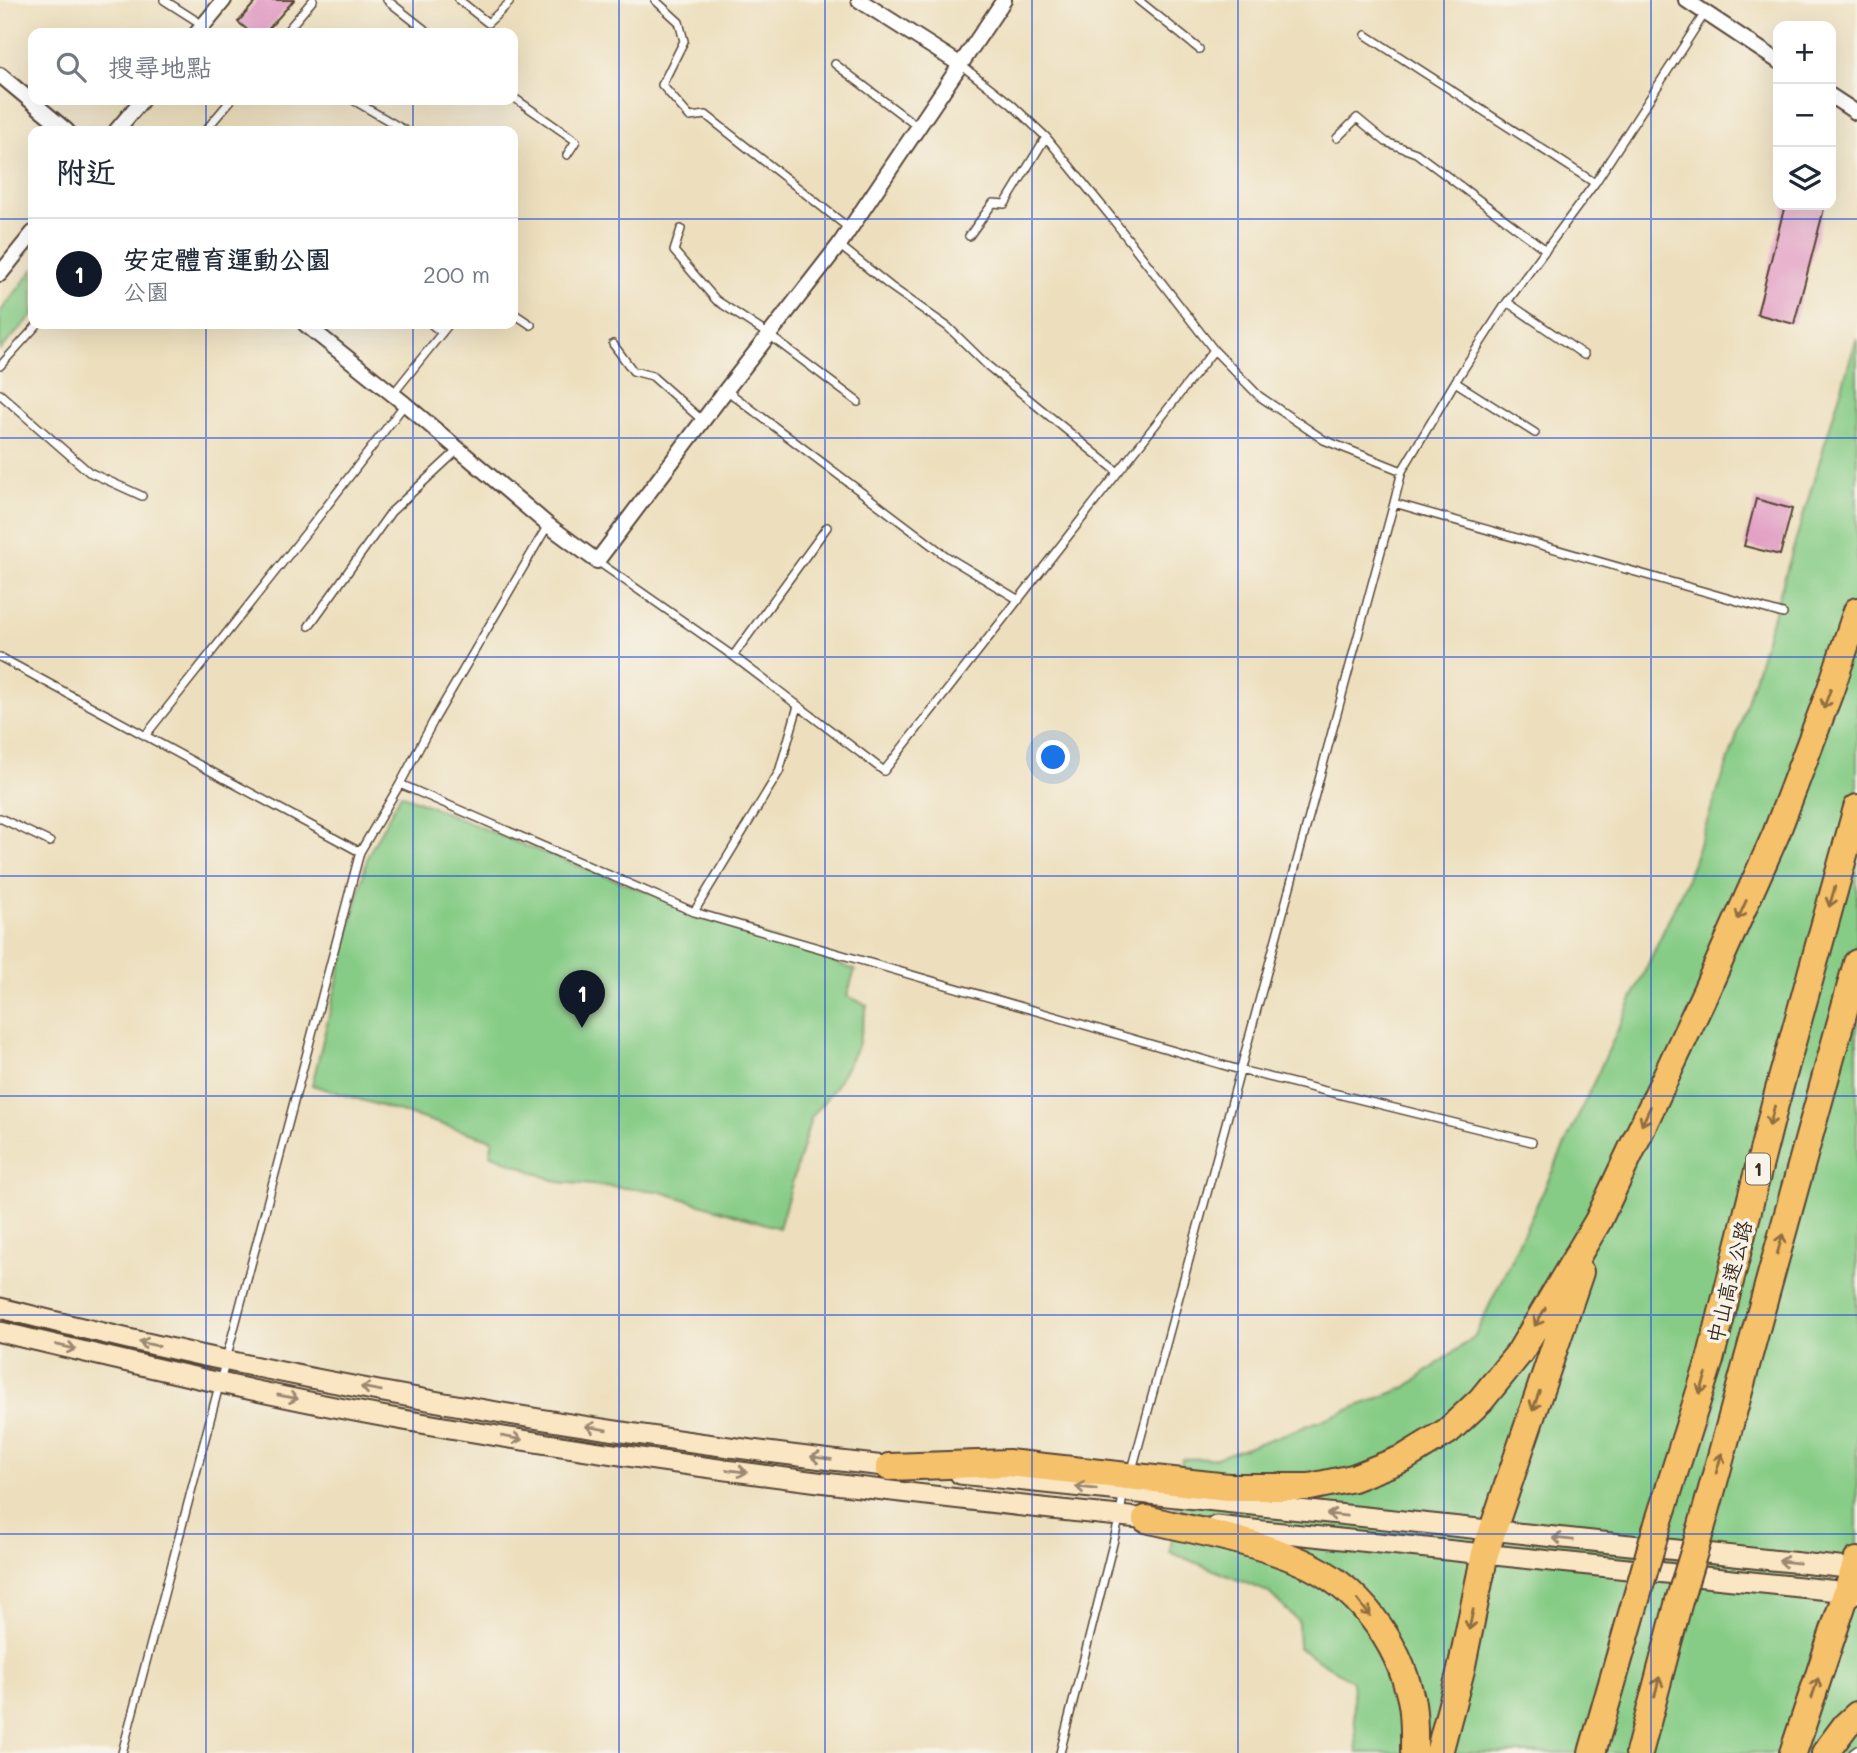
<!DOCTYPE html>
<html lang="zh-TW">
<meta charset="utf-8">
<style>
:root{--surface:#fff;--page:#f6f6f7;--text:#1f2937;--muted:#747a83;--line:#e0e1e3;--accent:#111827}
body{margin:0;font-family:Mali,"LXGW WenKai TC",sans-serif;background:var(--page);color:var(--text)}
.controls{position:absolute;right:21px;top:21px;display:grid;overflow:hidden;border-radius:14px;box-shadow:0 7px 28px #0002}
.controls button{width:63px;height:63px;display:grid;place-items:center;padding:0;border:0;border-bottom:2px solid var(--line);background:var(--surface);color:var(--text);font:35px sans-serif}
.you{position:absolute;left:1054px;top:758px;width:24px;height:24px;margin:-18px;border:5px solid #fff;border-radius:50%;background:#1a73e8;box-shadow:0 0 0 10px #1a73e833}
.badge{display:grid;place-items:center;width:46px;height:46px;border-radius:50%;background:var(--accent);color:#fff;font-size:23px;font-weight:700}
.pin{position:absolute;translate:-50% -58px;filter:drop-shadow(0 2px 4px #0008)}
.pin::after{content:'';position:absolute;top:37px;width:24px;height:21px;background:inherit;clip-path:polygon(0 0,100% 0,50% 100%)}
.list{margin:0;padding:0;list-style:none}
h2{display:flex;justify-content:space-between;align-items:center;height:91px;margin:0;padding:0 28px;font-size:30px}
h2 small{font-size:23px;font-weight:400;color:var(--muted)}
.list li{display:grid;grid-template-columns:46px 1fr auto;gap:21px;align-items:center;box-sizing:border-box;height:112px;padding:0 28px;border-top:2px solid var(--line)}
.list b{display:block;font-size:26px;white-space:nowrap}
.list p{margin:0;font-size:23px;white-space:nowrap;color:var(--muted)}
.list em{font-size:23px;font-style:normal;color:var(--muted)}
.icon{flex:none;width:38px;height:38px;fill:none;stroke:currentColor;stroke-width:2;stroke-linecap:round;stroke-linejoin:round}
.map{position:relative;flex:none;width:1857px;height:1753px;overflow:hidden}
.search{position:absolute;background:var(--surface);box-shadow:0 7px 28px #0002;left:28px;top:28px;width:490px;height:77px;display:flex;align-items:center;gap:18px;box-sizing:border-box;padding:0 24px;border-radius:14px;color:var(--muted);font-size:26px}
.panel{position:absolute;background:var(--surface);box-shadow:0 7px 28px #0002;left:28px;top:126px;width:490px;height:203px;border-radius:14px}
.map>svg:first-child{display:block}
.green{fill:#86cc86;stroke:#607b52;stroke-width:2}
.building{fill:#e19ac2}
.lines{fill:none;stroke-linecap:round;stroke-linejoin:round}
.service-casing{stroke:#564536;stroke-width:10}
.minor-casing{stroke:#564536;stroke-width:18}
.secondary-casing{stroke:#564536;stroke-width:23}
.motorway-casing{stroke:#564536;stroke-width:30}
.service{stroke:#fff;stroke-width:7}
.minor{stroke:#fff;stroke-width:14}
.secondary{stroke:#fbe6c4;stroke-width:19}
.motorway{stroke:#f5c16b;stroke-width:26}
.motorway-bridge-casing{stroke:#564536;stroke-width:30;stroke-linecap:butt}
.motorway-bridge{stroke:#f5c16b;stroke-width:26}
.oneway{stroke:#8f6e41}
.oneway2{stroke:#9b8871}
.grid{fill:none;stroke:#1d4ed8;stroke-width:2;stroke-opacity:0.55}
.labels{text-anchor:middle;stroke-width:7;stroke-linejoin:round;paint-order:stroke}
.shield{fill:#f7f3e8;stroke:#73665b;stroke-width:2}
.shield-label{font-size:19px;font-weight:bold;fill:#3b2a1e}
.street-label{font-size:21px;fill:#3b2a1e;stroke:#f7f3e8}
</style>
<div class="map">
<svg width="1857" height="1753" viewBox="0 0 1857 1753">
<rect width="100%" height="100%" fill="#f7f3e8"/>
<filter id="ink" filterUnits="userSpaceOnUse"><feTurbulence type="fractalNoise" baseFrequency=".0143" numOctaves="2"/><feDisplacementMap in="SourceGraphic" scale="14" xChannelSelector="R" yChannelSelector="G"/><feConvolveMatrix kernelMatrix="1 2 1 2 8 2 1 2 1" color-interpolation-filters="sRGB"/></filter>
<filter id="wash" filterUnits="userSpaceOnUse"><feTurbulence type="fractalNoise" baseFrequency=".00686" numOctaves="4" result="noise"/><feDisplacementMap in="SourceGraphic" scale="28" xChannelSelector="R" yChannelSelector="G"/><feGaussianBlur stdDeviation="1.57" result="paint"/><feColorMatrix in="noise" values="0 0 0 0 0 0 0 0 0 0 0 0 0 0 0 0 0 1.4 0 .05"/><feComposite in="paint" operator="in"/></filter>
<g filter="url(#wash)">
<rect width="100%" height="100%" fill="#eddfbd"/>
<path class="green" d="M 33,270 L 33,315 L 0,350 L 0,312 Z
M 1857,337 L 1857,1750 L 1853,1753 L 1357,1753 L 1352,1681 L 1299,1648 L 1298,1621 L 1268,1592 L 1170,1552 L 1182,1459 L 1216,1458 L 1285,1434 L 1405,1388 L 1475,1336 L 1569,1136 L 1685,884 L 1734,745 Z
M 401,794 L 518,843 L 855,970 L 847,996 L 867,1005 L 858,1046 L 835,1087 L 811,1118 L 779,1228 L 658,1191 L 558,1182 L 490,1154 L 493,1140 L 312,1085 L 368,855 Z"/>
<g id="blocks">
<path class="building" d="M 257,0 L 294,0 L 265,33 L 251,33 L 238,22 Z
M 1785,205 L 1825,205 L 1794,324 L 1757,314 Z
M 1756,499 L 1792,509 L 1780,555 L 1744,546 Z"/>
</g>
</g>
<g filter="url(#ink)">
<use href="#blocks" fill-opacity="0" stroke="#564536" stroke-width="2"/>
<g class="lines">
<defs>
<path id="service" d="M 164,0 L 203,25
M 387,0 L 429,33
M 459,0 L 488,23 L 509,3
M 655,0 L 679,22 L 684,41 L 662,85 L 690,117 L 706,115 L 850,229
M 1138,0 L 1199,49
M 285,33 L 313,0
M 1366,35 L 1595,183
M 835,64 L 918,127
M 961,65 L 1011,104 L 1046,137 L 1111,217 L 1214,350 L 1259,396 L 1324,440 L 1402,471
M 513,97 L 576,141 L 567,155
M 353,100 L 406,131
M 205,131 L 231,100
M 1337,138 L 1357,118 L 1386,142 L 1416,153 L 1546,250
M 681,229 L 674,251 L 716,300 L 769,335 L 858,402
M 969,236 L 993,203 L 1005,204 L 1046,137
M 839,245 L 890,286 L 948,327 L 988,366 L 1118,472
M 1507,302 L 1584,355
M 513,313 L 531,325
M 431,324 L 442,333
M 613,344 L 633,371 L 652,376 L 703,421
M 0,366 L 38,324
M 1455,382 L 1535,433
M 726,390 L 946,556 L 1019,600
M 0,394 L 89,472 L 142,496
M 393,394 L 449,324
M 1394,503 L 1783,614
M 597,561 L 733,656 L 884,771 L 1214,350
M 309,626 L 391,512 L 459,449
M 733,656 L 827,527
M 0,657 L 360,852
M 145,736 L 313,524 L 405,404
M 400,784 L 694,912 L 1240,1070 L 1532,1142
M 0,818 L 50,842
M 694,912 L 779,772 L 798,706
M 1132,1470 L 1394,503 L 1402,471 L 1455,382 L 1507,302 L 1595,183 L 1705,13
M 122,1753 L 360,852 L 400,784 L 434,720 L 548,525
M 1060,1753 L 1120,1516 L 1123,1494
M 1853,1753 L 1857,1750"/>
<path id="minor" d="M 859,0 L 961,65
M 1686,0 L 1778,61
M 197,33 L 224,0
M 0,75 L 67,131
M 1831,96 L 1857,113
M 116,131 L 142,100
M 0,274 L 33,233
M 305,324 L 405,404 L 548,525 L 597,561 L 726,390 L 839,245 L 1004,0"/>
<path id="secondary" d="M 0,1308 C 296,1383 599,1435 902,1468
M 0,1332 C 132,1363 264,1395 398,1419 C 650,1464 904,1495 1159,1520
M 960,1474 L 1857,1569
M 1216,1526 L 1857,1593"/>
<path id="motorway" d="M 889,1467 L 1008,1463 L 1228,1487 L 1310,1487 L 1353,1478 L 1404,1458 L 1448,1431 L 1481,1400 L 1520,1352 L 1598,1221 L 1706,991 L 1776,834 L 1830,691 L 1857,611
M 1146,1519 C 1197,1531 1254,1541 1302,1562 C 1358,1586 1398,1641 1411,1699 C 1415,1716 1414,1736 1414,1753
M 1701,1529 L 1857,963
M 1656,1530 L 1710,1360 L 1775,1104 L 1857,808
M 1439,1753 L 1461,1670 L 1485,1553 L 1580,1272
M 1592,1753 L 1635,1603
M 1639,1753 L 1679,1601
M 1793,1753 L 1857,1561
M 1825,1753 L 1846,1725 L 1857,1715"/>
</defs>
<use href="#service" class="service-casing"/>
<use href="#minor" class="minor-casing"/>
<use href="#secondary" class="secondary-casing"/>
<use href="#motorway" class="motorway-casing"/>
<use href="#service" class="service"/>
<use href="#minor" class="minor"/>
<use href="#secondary" class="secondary"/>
<use href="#motorway" class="motorway"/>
<defs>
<path id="motorway-bridge" d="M 1679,1601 L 1701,1529
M 1635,1603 L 1656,1530"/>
</defs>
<use href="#motorway-bridge" class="motorway-bridge-casing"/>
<use href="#motorway-bridge" class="motorway-bridge"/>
</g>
<defs><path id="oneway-shaft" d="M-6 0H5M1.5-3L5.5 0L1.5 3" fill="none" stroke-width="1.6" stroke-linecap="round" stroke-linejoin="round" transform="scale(1.75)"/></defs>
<g class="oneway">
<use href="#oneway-shaft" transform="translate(1827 699) rotate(110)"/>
<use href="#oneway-shaft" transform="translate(1832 897) rotate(106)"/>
<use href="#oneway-shaft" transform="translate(1742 910) rotate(114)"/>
<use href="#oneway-shaft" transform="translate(1646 1116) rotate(115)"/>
<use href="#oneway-shaft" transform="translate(1772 1116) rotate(104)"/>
<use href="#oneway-shaft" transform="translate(1780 1244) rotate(-74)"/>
<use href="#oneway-shaft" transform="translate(1540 1317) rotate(121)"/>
<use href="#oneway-shaft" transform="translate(1703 1384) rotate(108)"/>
<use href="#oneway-shaft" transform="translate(1536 1401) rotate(109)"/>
<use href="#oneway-shaft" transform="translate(1719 1463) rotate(-74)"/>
<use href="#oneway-shaft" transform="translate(1364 1608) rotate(51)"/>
<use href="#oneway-shaft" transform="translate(1471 1620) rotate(102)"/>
<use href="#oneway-shaft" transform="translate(1657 1687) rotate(-76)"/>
<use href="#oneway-shaft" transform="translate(1815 1688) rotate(-72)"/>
</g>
<g class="oneway2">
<use href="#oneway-shaft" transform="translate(149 1344) rotate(-167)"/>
<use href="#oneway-shaft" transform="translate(66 1347) rotate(13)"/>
<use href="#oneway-shaft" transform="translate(371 1389) rotate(-170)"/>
<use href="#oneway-shaft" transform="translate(288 1397) rotate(11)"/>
<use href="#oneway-shaft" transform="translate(596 1428) rotate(-170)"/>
<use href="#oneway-shaft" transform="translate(512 1438) rotate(10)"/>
<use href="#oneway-shaft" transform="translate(821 1458) rotate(-173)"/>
<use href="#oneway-shaft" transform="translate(737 1471) rotate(7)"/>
<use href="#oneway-shaft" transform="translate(1086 1488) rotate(-174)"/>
<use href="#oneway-shaft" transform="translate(1337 1515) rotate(-174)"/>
<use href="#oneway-shaft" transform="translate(1563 1539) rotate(-174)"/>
<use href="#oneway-shaft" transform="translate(1789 1562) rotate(-174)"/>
</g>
</g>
<path class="grid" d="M 206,0 L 206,33M 413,0 L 413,33M 619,0 L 619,1753M 825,0 L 825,1753M 1032,0 L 1032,1753M 1238,0 L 1238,1753M 1444,0 L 1444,1753M 1651,0 L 1651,1753M 206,100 L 206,131M 413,100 L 413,131M 0,219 L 33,219M 513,219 L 1857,219M 206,324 L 206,1753M 413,324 L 413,1753M 0,438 L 1857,438M 0,657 L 1857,657M 0,876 L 1857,876M 0,1096 L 1857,1096M 0,1315 L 1857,1315M 0,1534 L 1857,1534"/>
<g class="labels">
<rect class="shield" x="1746" y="1153.5" width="24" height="31" rx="5"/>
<g class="shield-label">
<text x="1758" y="1176">1</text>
</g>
<g class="street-label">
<text transform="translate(1730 1282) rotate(-76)" y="7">中山高速公路</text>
</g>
</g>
</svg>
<div class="controls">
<button>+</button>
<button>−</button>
<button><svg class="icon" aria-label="layers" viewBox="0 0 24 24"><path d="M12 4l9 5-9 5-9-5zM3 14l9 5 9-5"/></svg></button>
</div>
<div class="you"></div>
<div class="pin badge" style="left:582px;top:1028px">1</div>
<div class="search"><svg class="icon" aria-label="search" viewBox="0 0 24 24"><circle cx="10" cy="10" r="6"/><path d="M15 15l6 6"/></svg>搜尋地點</div>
<section class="panel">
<h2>附近<small></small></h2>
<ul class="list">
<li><span class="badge">1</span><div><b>安定體育運動公園</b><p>公園</p></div><em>200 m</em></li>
</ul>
</section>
</div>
